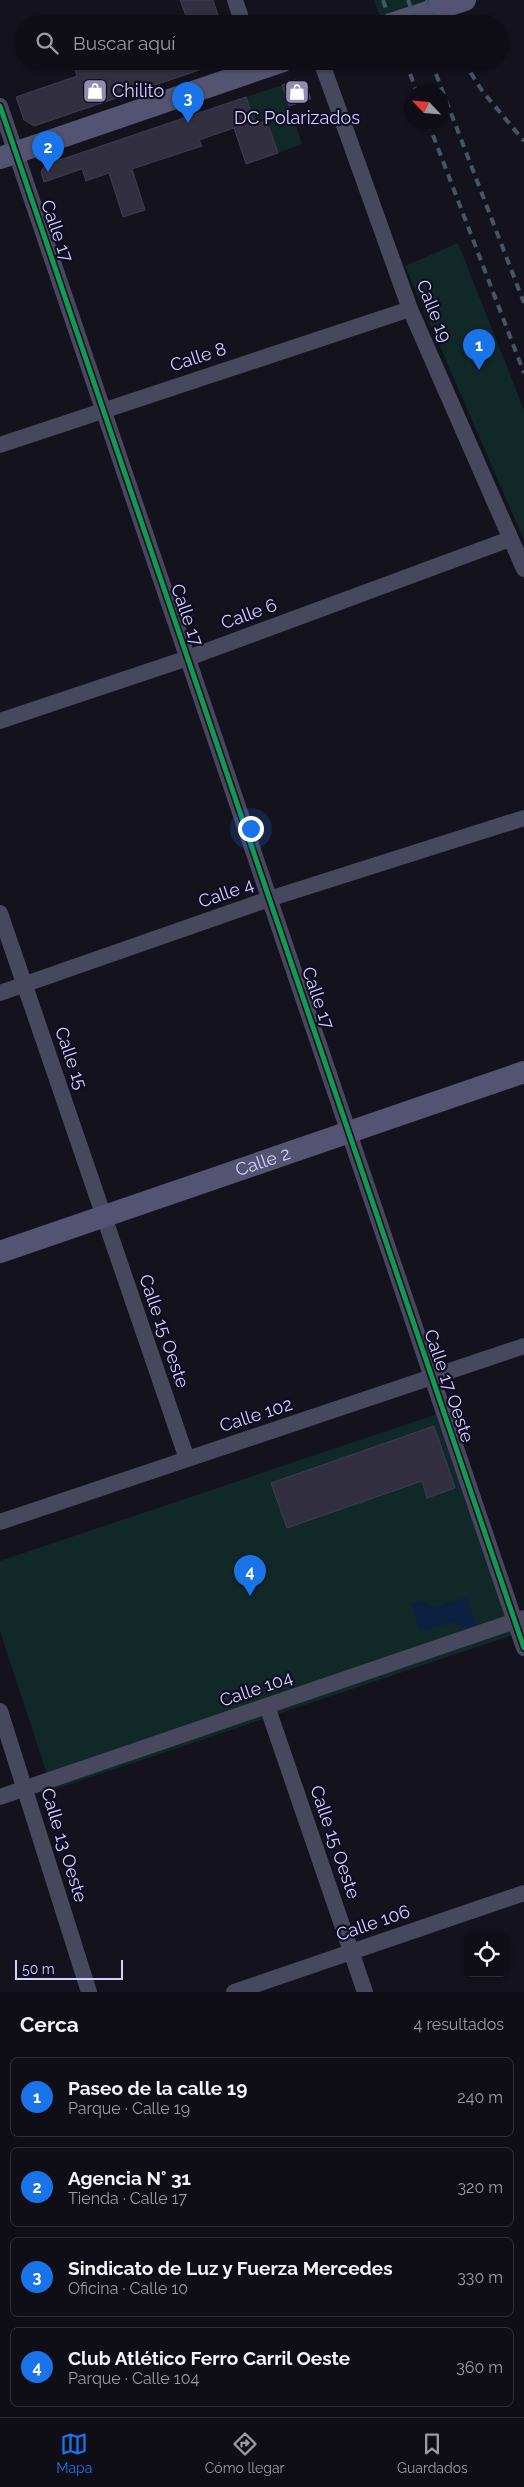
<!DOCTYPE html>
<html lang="es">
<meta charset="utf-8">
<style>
:root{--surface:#0f0e16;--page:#18171f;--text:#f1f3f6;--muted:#9b9ca1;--line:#2f2e35;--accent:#1a73e8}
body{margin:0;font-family:Raleway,sans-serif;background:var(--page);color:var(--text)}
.controls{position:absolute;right:15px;bottom:15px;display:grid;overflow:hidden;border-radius:8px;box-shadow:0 1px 4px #0004}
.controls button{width:45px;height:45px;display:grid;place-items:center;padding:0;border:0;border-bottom:1px solid var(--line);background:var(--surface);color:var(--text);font:25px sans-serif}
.compass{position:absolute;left:404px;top:85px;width:45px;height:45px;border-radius:50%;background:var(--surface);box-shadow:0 1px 4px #0004;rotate:296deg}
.scale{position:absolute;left:15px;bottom:12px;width:108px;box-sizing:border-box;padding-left:5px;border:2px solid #d3cfff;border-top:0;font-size:14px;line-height:18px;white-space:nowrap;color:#d3cfff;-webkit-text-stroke:4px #100d22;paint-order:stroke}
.you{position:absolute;left:250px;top:828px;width:18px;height:18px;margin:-12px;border:4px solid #fff;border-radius:50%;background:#1a73e8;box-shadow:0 0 0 8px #1a73e833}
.badge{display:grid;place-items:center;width:32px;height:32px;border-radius:50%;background:var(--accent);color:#fff;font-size:16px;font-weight:700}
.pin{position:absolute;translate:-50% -41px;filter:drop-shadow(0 1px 2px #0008)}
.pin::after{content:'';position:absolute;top:26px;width:18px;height:15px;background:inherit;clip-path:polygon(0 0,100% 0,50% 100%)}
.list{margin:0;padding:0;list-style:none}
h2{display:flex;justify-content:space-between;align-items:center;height:65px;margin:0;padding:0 20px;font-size:21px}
h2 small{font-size:16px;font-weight:400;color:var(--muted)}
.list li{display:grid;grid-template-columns:32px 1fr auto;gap:15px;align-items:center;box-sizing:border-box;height:80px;margin:0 10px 10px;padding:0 10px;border:1px solid var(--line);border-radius:8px}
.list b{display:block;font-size:19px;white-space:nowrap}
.list p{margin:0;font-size:16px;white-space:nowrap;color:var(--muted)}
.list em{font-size:16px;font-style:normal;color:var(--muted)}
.icon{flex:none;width:28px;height:28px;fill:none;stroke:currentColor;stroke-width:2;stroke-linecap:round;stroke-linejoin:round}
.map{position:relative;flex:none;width:524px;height:1992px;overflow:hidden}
.search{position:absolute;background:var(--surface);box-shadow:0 1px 4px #0004;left:15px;right:15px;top:15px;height:55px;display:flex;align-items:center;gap:12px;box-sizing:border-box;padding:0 18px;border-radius:28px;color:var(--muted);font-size:19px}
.sheet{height:425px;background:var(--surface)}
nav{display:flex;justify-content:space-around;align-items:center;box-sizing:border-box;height:70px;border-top:1px solid var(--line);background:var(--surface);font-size:14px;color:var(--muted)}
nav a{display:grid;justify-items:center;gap:2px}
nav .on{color:var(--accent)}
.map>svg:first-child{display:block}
.green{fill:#112829}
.water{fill:#0c2140}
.building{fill:#323040;stroke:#3f3c52}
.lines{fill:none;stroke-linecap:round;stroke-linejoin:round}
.street{stroke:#47475e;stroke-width:16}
.secondary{stroke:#545371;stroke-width:22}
.rail{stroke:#405767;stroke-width:4;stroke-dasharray:8 6;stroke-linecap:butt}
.cycleway-casing{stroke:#100d22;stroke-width:8}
.cycleway{stroke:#139951;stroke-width:5}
.labels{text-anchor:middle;stroke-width:4.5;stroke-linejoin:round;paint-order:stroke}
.poi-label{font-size:18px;fill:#d3cfff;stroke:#100d22;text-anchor:start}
.street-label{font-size:18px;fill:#d3cfff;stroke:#100d22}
</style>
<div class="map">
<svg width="524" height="1992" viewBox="0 0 524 1992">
<rect width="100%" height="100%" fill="#14121d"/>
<path class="green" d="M 374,0 L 437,0 L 381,19 Z
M 282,85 L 302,144 L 278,153 L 267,121 L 255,125 L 246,97 Z
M 458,243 L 524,410 L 524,540 L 405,266 Z
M 440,1413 L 513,1635 L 52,1790 L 0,1631 L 0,1561 Z"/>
<path class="water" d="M 467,1597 L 477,1626 L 465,1629 L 454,1622 L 420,1631 L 411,1603 L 421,1601 L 434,1607 Z"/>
<path class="building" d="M 180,0 L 213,0 L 221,24 L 189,24 Z
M 72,61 L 220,61 L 220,63 L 34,126 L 24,120 L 16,97 L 77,76 Z
M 295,80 L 306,85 L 311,99 L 289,106 L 282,85 Z
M 246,97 L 255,125 L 267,121 L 278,153 L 246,164 L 234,128 L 199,140 L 202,146 L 132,169 L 145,210 L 123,217 L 109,173 L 86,181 L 82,169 L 44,182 L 41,172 L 45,165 Z
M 434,1426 L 455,1488 L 427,1498 L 422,1481 L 287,1528 L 271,1483 Z"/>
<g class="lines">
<path class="street" d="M 235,0 L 243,24
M 321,61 L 410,309 L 524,569
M 0,106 L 524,1648
M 0,445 L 410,309
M 0,721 L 188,658 L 510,539
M 0,913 L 187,1459
M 0,993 L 269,899 L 524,818
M 0,1522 L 524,1346
M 267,1706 L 365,1992
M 0,1711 L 89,1992
M 0,1797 L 524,1618
M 234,1992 L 524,1893"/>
<g class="secondary">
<path d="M 391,24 L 465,0"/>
<path d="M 0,158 L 283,61"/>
<path id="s1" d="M 0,1252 L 524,1072"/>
</g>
<path class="rail" d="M 383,0 L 391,24
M 408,0 L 417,24
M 426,0 L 439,24
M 405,61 L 417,92
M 431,61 L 524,303
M 463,61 L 483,92 L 524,141
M 428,122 L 524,373"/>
<defs>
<path id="cycleway" d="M 0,106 L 524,1648"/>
</defs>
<use href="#cycleway" class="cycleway-casing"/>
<use href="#cycleway" class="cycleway"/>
</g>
<defs>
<symbol id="shop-square" viewBox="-11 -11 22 22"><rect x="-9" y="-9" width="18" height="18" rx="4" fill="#908db0" stroke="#100d22"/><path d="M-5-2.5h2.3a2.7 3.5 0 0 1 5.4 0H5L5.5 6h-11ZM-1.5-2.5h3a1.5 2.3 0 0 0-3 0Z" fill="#fff"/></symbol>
</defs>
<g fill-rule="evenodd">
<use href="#shop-square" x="81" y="77" width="28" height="28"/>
<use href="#shop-square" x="283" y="78" width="28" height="28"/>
</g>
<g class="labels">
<g class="poi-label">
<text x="112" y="97">Chilito</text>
<text x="297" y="124" text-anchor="middle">DC Polarizados</text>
</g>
<g class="street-label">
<text transform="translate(57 231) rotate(71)" y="6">Calle 17</text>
<text transform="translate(434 311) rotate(68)" y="6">Calle 19</text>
<text transform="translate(198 357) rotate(-18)" y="6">Calle 8</text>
<text transform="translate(249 614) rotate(-20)" y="6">Calle 6</text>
<text transform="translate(187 615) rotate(71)" y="6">Calle 17</text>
<text transform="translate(226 893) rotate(-19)" y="6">Calle 4</text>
<text transform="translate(318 998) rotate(71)" y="6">Calle 17</text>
<text transform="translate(71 1058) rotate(71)" y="6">Calle 15</text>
<text dy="6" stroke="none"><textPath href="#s1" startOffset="278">Calle 2</textPath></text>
<text transform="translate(164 1331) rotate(71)" y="6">Calle 15 Oeste</text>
<text transform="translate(449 1386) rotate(71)" y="6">Calle 17 Oeste</text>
<text transform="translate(256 1415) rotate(-18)" y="6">Calle 102</text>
<text transform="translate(256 1689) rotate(-19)" y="6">Calle 104</text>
<text transform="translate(335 1842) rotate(71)" y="6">Calle 15 Oeste</text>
<text transform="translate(64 1845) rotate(73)" y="6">Calle 13 Oeste</text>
<text transform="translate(373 1923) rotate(-19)" y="6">Calle 106</text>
</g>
</g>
</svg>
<div class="controls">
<button><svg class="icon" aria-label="locate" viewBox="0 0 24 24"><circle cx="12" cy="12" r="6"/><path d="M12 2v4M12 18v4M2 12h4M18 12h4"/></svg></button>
</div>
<svg class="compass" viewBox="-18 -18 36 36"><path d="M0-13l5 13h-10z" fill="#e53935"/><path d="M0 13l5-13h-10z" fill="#9b9ca1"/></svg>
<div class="scale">50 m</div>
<div class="you"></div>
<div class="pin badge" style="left:479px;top:370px">1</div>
<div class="pin badge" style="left:48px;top:172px">2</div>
<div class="pin badge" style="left:188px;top:123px">3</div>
<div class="pin badge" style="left:250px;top:1596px">4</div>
<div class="search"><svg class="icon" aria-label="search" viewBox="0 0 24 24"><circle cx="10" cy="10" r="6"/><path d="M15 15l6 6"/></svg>Buscar aquí</div>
</div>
<section class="sheet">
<h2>Cerca<small>4 resultados</small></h2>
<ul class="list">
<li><span class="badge">1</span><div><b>Paseo de la calle 19</b><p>Parque · Calle 19</p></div><em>240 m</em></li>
<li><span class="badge">2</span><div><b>Agencia N° 31</b><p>Tienda · Calle 17</p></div><em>320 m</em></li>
<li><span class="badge">3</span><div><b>Sindicato de Luz y Fuerza Mercedes</b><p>Oficina · Calle 10</p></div><em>330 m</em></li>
<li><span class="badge">4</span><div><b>Club Atlético Ferro Carril Oeste</b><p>Parque · Calle 104</p></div><em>360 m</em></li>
</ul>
</section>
<nav>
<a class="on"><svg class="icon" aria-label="map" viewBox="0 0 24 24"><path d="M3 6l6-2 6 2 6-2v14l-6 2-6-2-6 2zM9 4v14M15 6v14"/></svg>Mapa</a>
<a><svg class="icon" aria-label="directions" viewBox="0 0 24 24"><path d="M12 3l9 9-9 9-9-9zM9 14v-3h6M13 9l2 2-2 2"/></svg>Cómo llegar</a>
<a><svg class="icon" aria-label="saved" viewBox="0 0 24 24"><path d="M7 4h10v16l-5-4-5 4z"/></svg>Guardados</a>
</nav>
